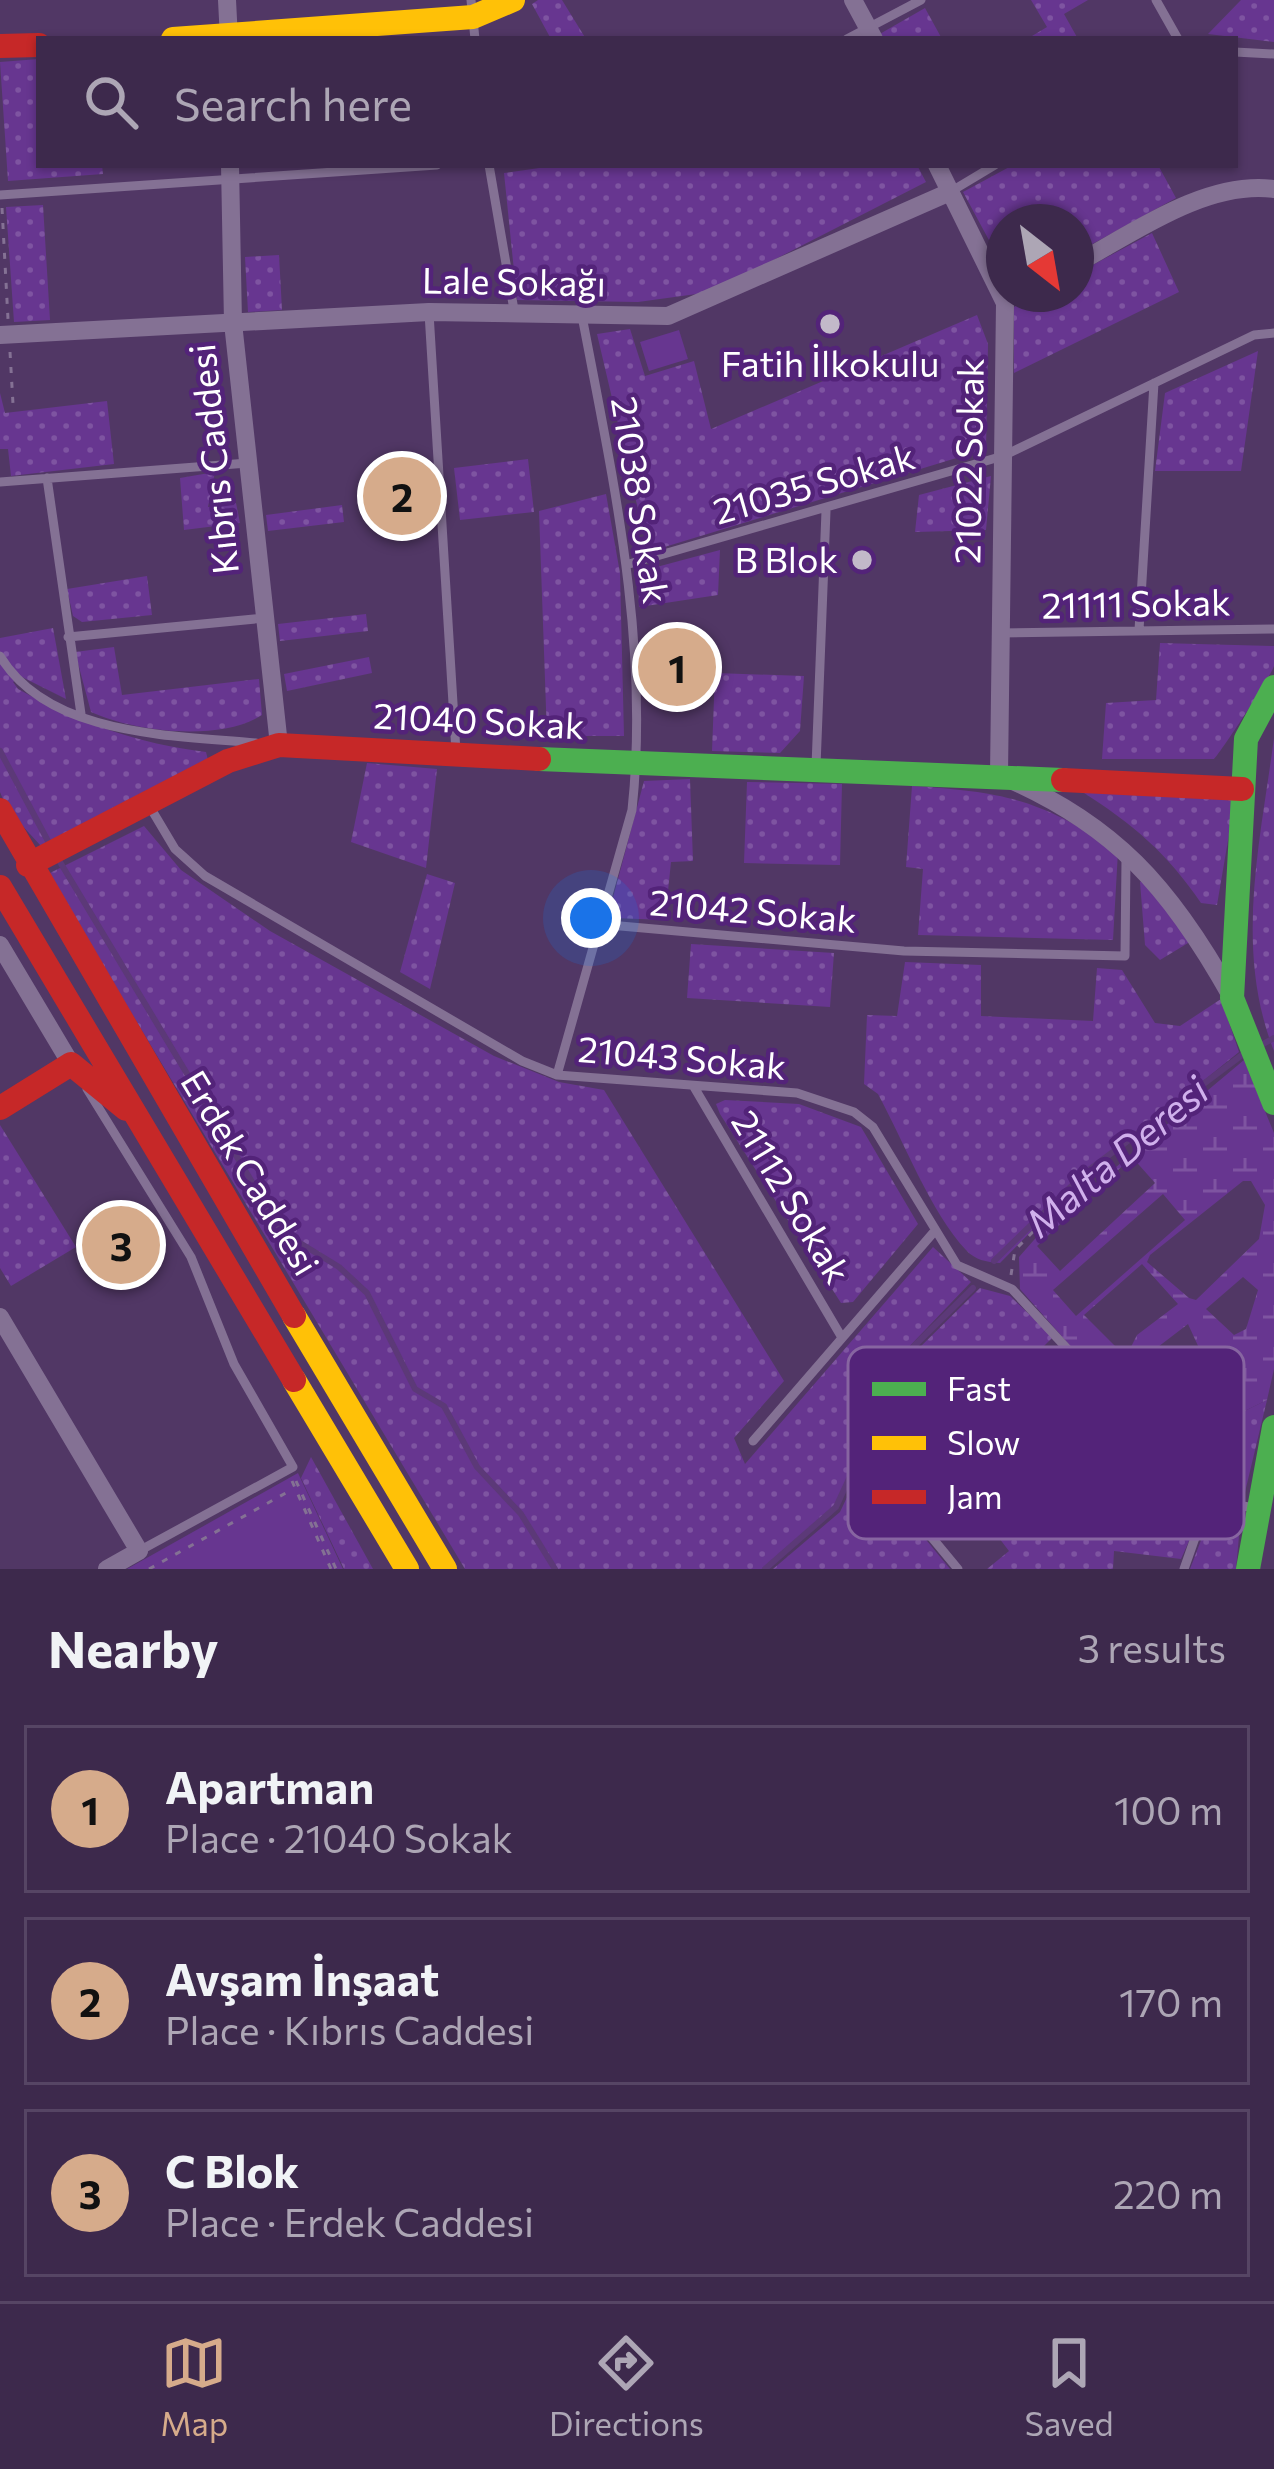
<!DOCTYPE html>
<meta charset="utf-8">
<style>
:root{--surface:#3d294c;--page:#443153;--text:#f1f3f6;--muted:#ada6b5;--line:#564564;--accent:#d6ab8b}
body{margin:0;font-family:Commissioner,sans-serif;background:var(--page);color:var(--text)}
.compass{position:absolute;left:986px;top:204px;width:108px;height:108px;border-radius:50%;background:var(--surface);box-shadow:0 3px 9px #0004;rotate:149deg}
.you{position:absolute;left:591px;top:918px;width:42px;height:42px;margin:-30px;border:9px solid #fff;border-radius:50%;background:#1a73e8;box-shadow:0 0 0 18px #1a73e833}
.badge{display:grid;place-items:center;width:78px;height:78px;border-radius:50%;background:var(--accent);color:#111;font-size:39px;font-weight:700}
.pin{position:absolute;translate:-50% -50%;border:6px solid #fff;box-shadow:0 3px 12px #0006}
.list{margin:0;padding:0;list-style:none}
h2{display:flex;justify-content:space-between;align-items:center;height:156px;margin:0;padding:0 48px;font-size:51px}
h2 small{font-size:39px;font-weight:400;color:var(--muted)}
.list li{display:grid;grid-template-columns:78px 1fr auto;gap:36px;align-items:center;box-sizing:border-box;height:168px;margin:0 24px 24px;padding:0 24px;border:3px solid var(--line);border-radius:0px}
.list b{display:block;font-size:45px;white-space:nowrap}
.list p{margin:0;font-size:39px;white-space:nowrap;color:var(--muted)}
.list em{font-size:39px;font-style:normal;color:var(--muted)}
.icon{flex:none;width:66px;height:66px;fill:none;stroke:currentColor;stroke-width:2;stroke-linecap:round;stroke-linejoin:round}
.map{position:relative;flex:none;width:1274px;height:1569px;overflow:hidden}
.search{position:absolute;background:var(--surface);box-shadow:0 3px 9px #0004;left:36px;right:36px;top:36px;height:132px;display:flex;align-items:center;gap:30px;box-sizing:border-box;padding:0 42px;border-radius:0px;color:var(--muted);font-size:45px}
.sheet{height:732px;background:var(--surface)}
nav{display:flex;justify-content:space-around;align-items:center;box-sizing:border-box;height:168px;border-top:3px solid var(--line);background:var(--surface);font-size:33px;color:var(--muted)}
nav a{display:grid;justify-items:center;gap:6px}
nav .on{color:var(--accent)}
.map>svg:first-child{display:block}
.grass{fill:url(#grass-dots)}
.wetland{fill:url(#wetland-marsh);fill-rule:evenodd}
.park{fill:#673690}
.lines{fill:none;stroke-linecap:round;stroke-linejoin:round}
.stream{stroke:#5c3978;stroke-width:6}
.path{stroke:#847194;stroke-width:3;stroke-dasharray:6 9;stroke-linecap:butt}
.lane{stroke:#847194;stroke-width:9}
.street{stroke:#847194;stroke-width:18}
.fast{stroke:#4caf50;stroke-width:24}
.slow{stroke:#ffc107;stroke-width:24}
.jam{stroke:#c62828;stroke-width:24}
.poi-dot{fill:#c2b9c9;stroke:#532379;stroke-width:4.5}
.labels{text-anchor:middle;stroke-width:9;stroke-linejoin:round;paint-order:stroke}
.street-label{font-size:36px;fill:#fff;stroke:#532379}
.poi-label{font-size:36px;fill:#fff;stroke:#532379}
.water-label{font-size:39px;font-style:italic;fill:#d0b0ec;stroke:#532379}
.key{fill:#532379;stroke:#8765a1;stroke-width:3}
.key-label{font-size:33px;fill:#fff}
</style>
<div class="map">
<svg width="1274" height="1569" viewBox="0 0 1274 1569">
<defs>
<pattern id="grass-dots" width="8" height="8" patternUnits="userSpaceOnUse" patternTransform="scale(3)"><rect width="8" height="8" fill="#673690"/><path d="M2 2h.1M6 6h.1" fill="none" stroke="#7e54a1" stroke-width="1.8" stroke-linecap="round"/></pattern>
<pattern id="wetland-marsh" width="20" height="14" patternUnits="userSpaceOnUse" patternTransform="scale(3)"><rect width="20" height="14" fill="#673690"/><path d="M1 5h8M5 5V1M11 12h8M15 12V8" fill="none" stroke="#7e54a1"/></pattern>
</defs>
<rect width="100%" height="100%" fill="#513765"/>
<path class="grass" d="M 538,0 L 562,0 L 586,39 L 551,39 L 532,4 Z
M 1031,0 L 1088,0 L 1064,14 L 1078,39 L 1027,39 L 1047,27 Z
M 1241,0 L 1274,0 L 1274,42 L 1208,34 Z
M 925,8 L 942,39 L 880,39 L 878,35 Z
M 39,59 L 39,165 L 102,165 L 103,174 L 8,181 L 0,62 Z
M 560,165 L 917,165 L 926,182 L 711,292 L 638,302 L 517,300 L 504,173 Z
M 1013,165 L 1158,165 L 1176,198 L 1076,253 L 1076,222 L 1004,222 L 1004,268 L 963,192 Z
M 43,205 L 50,320 L 14,322 L 6,207 Z
M 1152,233 L 1179,292 L 1014,373 L 1014,307 L 1038,294 L 1076,294 L 1076,274 Z
M 279,255 L 282,310 L 248,312 L 245,257 Z
M 977,315 L 988,344 L 986,449 L 648,552 L 597,334 L 630,329 L 645,376 L 694,361 L 711,429 Z
M 1258,351 L 1241,471 L 1155,471 L 1165,393 Z
M 0,393 L 5,413 L 107,401 L 114,464 L 11,476 L 8,449 L 0,449 Z
M 528,459 L 534,512 L 460,520 L 454,468 Z
M 215,472 L 208,507 L 236,503 L 240,523 L 184,530 L 180,478 Z
M 991,476 L 986,530 L 915,532 L 919,495 Z
M 606,494 L 620,573 L 624,736 L 547,736 L 539,511 Z
M 342,505 L 344,522 L 268,531 L 266,515 Z
M 720,550 L 718,595 L 639,607 L 638,572 Z
M 147,576 L 152,615 L 82,622 L 73,616 L 67,589 Z
M 366,614 L 368,631 L 280,641 L 278,624 Z
M 53,628 L 66,699 L 22,677 L 13,682 L 18,689 C 77,722 139,744 206,752 L 208,760 L 41,846 L 7,809 L 0,792 L 0,638 Z
M 1160,643 L 1274,646 C 1274,653 1274,660 1274,666 C 1271,676 1221,752 1214,759 L 1102,759 L 1106,703 L 1156,700 Z
M 114,647 L 122,695 L 259,679 L 262,715 C 220,742 135,732 91,712 L 75,652 Z
M 369,657 L 372,673 L 287,691 L 284,674 Z
M 715,673 L 804,676 L 800,731 L 780,753 L 712,751 Z
M 1274,738 L 1274,1051 C 1234,949 1260,844 1274,738 Z
M 367,763 L 437,769 L 426,868 L 351,842 Z
M 690,779 L 693,861 L 671,862 L 665,920 L 614,918 L 610,909 L 644,781 Z
M 747,782 L 842,784 L 840,865 L 744,863 Z
M 912,786 C 1005,792 1039,799 1118,851 L 1113,940 L 918,935 L 923,869 L 906,867 Z
M 1081,791 L 1235,799 L 1217,905 L 1201,903 C 1167,853 1133,824 1081,791 Z
M 144,826 L 181,870 L 270,931 L 494,1056 L 559,1082 L 604,1090 L 784,1381 L 734,1438 L 745,1464 L 933,1247 L 971,1282 L 905,1351 L 834,1508 L 763,1569 L 465,1569 L 48,874 Z
M 427,874 L 455,883 L 430,989 L 400,972 Z
M 1146,878 L 1193,940 L 1160,960 L 1145,945 L 1140,882 Z
M 691,944 L 834,953 L 830,1007 L 687,998 Z
M 905,962 L 981,965 L 981,1016 L 1093,1021 L 1097,968 L 1122,970 L 1155,1023 L 1180,1026 L 1221,999 L 1239,1052 L 1088,1174 L 1000,1263 C 986,1262 975,1260 966,1250 C 931,1213 903,1140 878,1094 L 864,1084 L 867,1015 L 897,1016 Z
M 725,1100 L 799,1104 L 861,1127 L 918,1224 L 853,1302 L 841,1303 L 720,1114 L 716,1104 Z
M 0,1125 L 76,1247 L 11,1286 L 0,1268 Z
M 980,1288 L 1010,1296 L 1053,1337 L 1026,1364 L 1037,1387 L 1099,1455 L 1130,1427 L 1140,1438 L 1109,1467 L 1171,1533 L 1201,1514 L 1181,1559 L 1114,1551 L 1113,1569 L 987,1569 L 1009,1551 L 917,1431 L 876,1461 L 866,1455 L 911,1356 Z
M 1267,1400 L 1245,1492 L 1239,1498 L 1212,1489 L 1169,1448 Z
M 311,1457 L 373,1569 L 344,1569 L 301,1478 Z
M 860,1470 L 882,1486 L 950,1569 L 773,1569 L 840,1512 Z
M 1213,1509 L 1241,1514 L 1236,1569 L 1190,1569 Z"/>
<path class="wetland" d="M 1244,1060 L 1274,1133 L 1274,1369 L 1267,1400 L 1169,1448 L 1119,1387 L 1081,1358 L 1020,1289 L 1019,1257 L 1048,1224 ZM 1132,1157 L 1155,1183 L 1060,1271 L 1037,1246 ZM 1243,1181 L 1251,1181 L 1265,1205 L 1259,1239 L 1196,1300 L 1189,1298 L 1147,1262 L 1150,1255 ZM 1163,1194 L 1185,1220 L 1076,1316 L 1053,1290 ZM 1142,1264 L 1178,1304 L 1137,1335 L 1128,1353 L 1121,1352 L 1084,1315 ZM 1243,1277 L 1258,1290 L 1246,1329 L 1234,1335 L 1206,1309 ZM 1188,1324 L 1199,1348 L 1147,1383 L 1130,1375 L 1133,1366 ZM 1202,1360 L 1215,1363 L 1185,1389 L 1185,1404 L 1173,1409 L 1158,1397 Z"/>
<path class="park" d="M 679,330 L 688,359 L 649,371 L 640,342 Z
M 298,1473 L 343,1569 L 127,1569 Z"/>
<g class="lines">
<path class="stream" d="M 0,751 L 49,843
M 60,862 L 282,1232 L 339,1267 L 367,1293 L 415,1389 L 444,1406 L 477,1467 L 521,1514 L 555,1569
M 1261,1045 L 1274,1038
M 994,1261 L 1085,1173 L 1242,1055
M 765,1569 L 836,1507 L 907,1353 L 973,1288"/>
<path class="path" d="M 2,208 L 8,319
M 10,352 L 13,404
M 1011,1275 L 1015,1250 L 1088,1176
M 292,1481 L 331,1569
M 296,1481 L 336,1569
M 149,1569 L 293,1489"/>
<path class="lane" d="M 471,0 L 475,39
M 1156,0 L 1178,39
M 847,39 L 921,0
M 1235,52 L 1274,54
M 489,165 L 514,310
M 950,192 L 995,165
M 0,195 L 437,165
M 429,313 L 456,752
M 47,478 L 81,714
M 0,482 L 248,463
M 629,564 L 1003,456 L 1254,335 L 1274,333
M 1139,630 L 1154,383
M 998,633 L 1274,629
M 68,637 L 265,618
M 0,656 C 49,737 173,735 256,743
M 816,766 L 826,511
M 150,807 L 175,849 L 205,876 L 522,1061 L 557,1075 L 797,1093 L 854,1112 L 873,1127 L 957,1265 L 1012,1289 L 1208,1501 L 1184,1569
M 598,924 L 904,951 L 1125,956 L 1126,859
M 557,1075 L 632,810 C 650,643 613,479 582,316
M 694,1087 L 841,1336
M 87,1089 L 191,1257 L 234,1364 L 293,1467 L 139,1551
M 753,1441 L 933,1233
M 890,1487 L 958,1569
M 1208,1501 L 1256,1508"/>
<path class="street" d="M 227,0 L 229,39
M 853,0 L 874,39
M 230,165 L 233,323 L 279,745
M 937,165 L 1005,303 L 999,775 C 1114,823 1171,888 1231,996
M 1076,264 C 1133,233 1206,180 1274,189
M 0,335 L 429,312 L 668,316 L 950,192
M 0,945 L 71,1064
M 0,1317 L 139,1551 L 107,1569"/>
<path class="fast" d="M 1274,687 L 1246,739 L 1232,998 L 1274,1103
M 539,759 L 1063,780
M 1248,1569 L 1274,1427"/>
<path class="slow" d="M 173,39 L 473,17 L 513,0
M 294,1316 L 445,1569
M 294,1380 L 407,1569"/>
<path class="jam" d="M 0,46 L 39,45
M 1063,780 L 1242,789
M 0,810 L 294,1316
M 28,865 L 228,761 L 279,745 L 539,759
M 0,887 L 294,1380
M 0,1108 L 71,1064 L 126,1109"/>
</g>
<g class="poi-dot">
<circle cx="830" cy="324" r="12"/>
<circle cx="862" cy="560" r="12"/>
</g>
<g class="labels">
<g class="street-label">
<text transform="translate(514 282) rotate(1)" y="13">Lale Sokağı</text>
<text transform="translate(214 459) rotate(-96)" y="13">Kıbrıs Caddesi</text>
<text transform="translate(969 461) rotate(-89)" y="13">21022 Sokak</text>
<text transform="translate(814 484) rotate(-16)" y="13">21035 Sokak</text>
<text transform="translate(640 500) rotate(81)" y="13">21038 Sokak</text>
<text transform="translate(1136 604) rotate(-1)" y="13">21111 Sokak</text>
<text transform="translate(479 721) rotate(3)" y="13">21040 Sokak</text>
<text transform="translate(753 911) rotate(5)" y="13">21042 Sokak</text>
<text transform="translate(682 1058) rotate(5)" y="13">21043 Sokak</text>
<text transform="translate(250 1173) rotate(59)" y="13">Erdek Caddesi</text>
<text transform="translate(791 1197) rotate(59)" y="13">21112 Sokak</text>
</g>
<g class="poi-label">
<text x="830" y="377">Fatih İlkokulu</text>
<text x="838" y="573" text-anchor="end">B Blok</text>
</g>
<g class="water-label">
<text transform="translate(1117 1157) rotate(-40)" y="14">Malta Deresi</text>
</g>
</g>
<rect x="848" y="1347" width="396" height="192" rx="18" class="key"/>
<rect x="872" y="1382" width="54" height="14" fill="#4caf50"/>
<rect x="872" y="1436" width="54" height="14" fill="#ffc107"/>
<rect x="872" y="1490" width="54" height="14" fill="#c62828"/>
<g class="key-label">
<text x="947" y="1401">Fast</text>
<text x="947" y="1455">Slow</text>
<text x="947" y="1509">Jam</text>
</g>
</svg>
<svg class="compass" viewBox="-18 -18 36 36"><path d="M0-13l5 13h-10z" fill="#e53935"/><path d="M0 13l5-13h-10z" fill="#ada6b5"/></svg>
<div class="you"></div>
<div class="pin badge" style="left:677px;top:667px">1</div>
<div class="pin badge" style="left:402px;top:496px">2</div>
<div class="pin badge" style="left:121px;top:1245px">3</div>
<div class="search"><svg class="icon" aria-label="search" viewBox="0 0 24 24"><circle cx="10" cy="10" r="6"/><path d="M15 15l6 6"/></svg>Search here</div>
</div>
<section class="sheet">
<h2>Nearby<small>3 results</small></h2>
<ul class="list">
<li><span class="badge">1</span><div><b>Apartman</b><p>Place · 21040 Sokak</p></div><em>100 m</em></li>
<li><span class="badge">2</span><div><b>Avşam İnşaat</b><p>Place · Kıbrıs Caddesi</p></div><em>170 m</em></li>
<li><span class="badge">3</span><div><b>C Blok</b><p>Place · Erdek Caddesi</p></div><em>220 m</em></li>
</ul>
</section>
<nav>
<a class="on"><svg class="icon" aria-label="map" viewBox="0 0 24 24"><path d="M3 6l6-2 6 2 6-2v14l-6 2-6-2-6 2zM9 4v14M15 6v14"/></svg>Map</a>
<a><svg class="icon" aria-label="directions" viewBox="0 0 24 24"><path d="M12 3l9 9-9 9-9-9zM9 14v-3h6M13 9l2 2-2 2"/></svg>Directions</a>
<a><svg class="icon" aria-label="saved" viewBox="0 0 24 24"><path d="M7 4h10v16l-5-4-5 4z"/></svg>Saved</a>
</nav>
